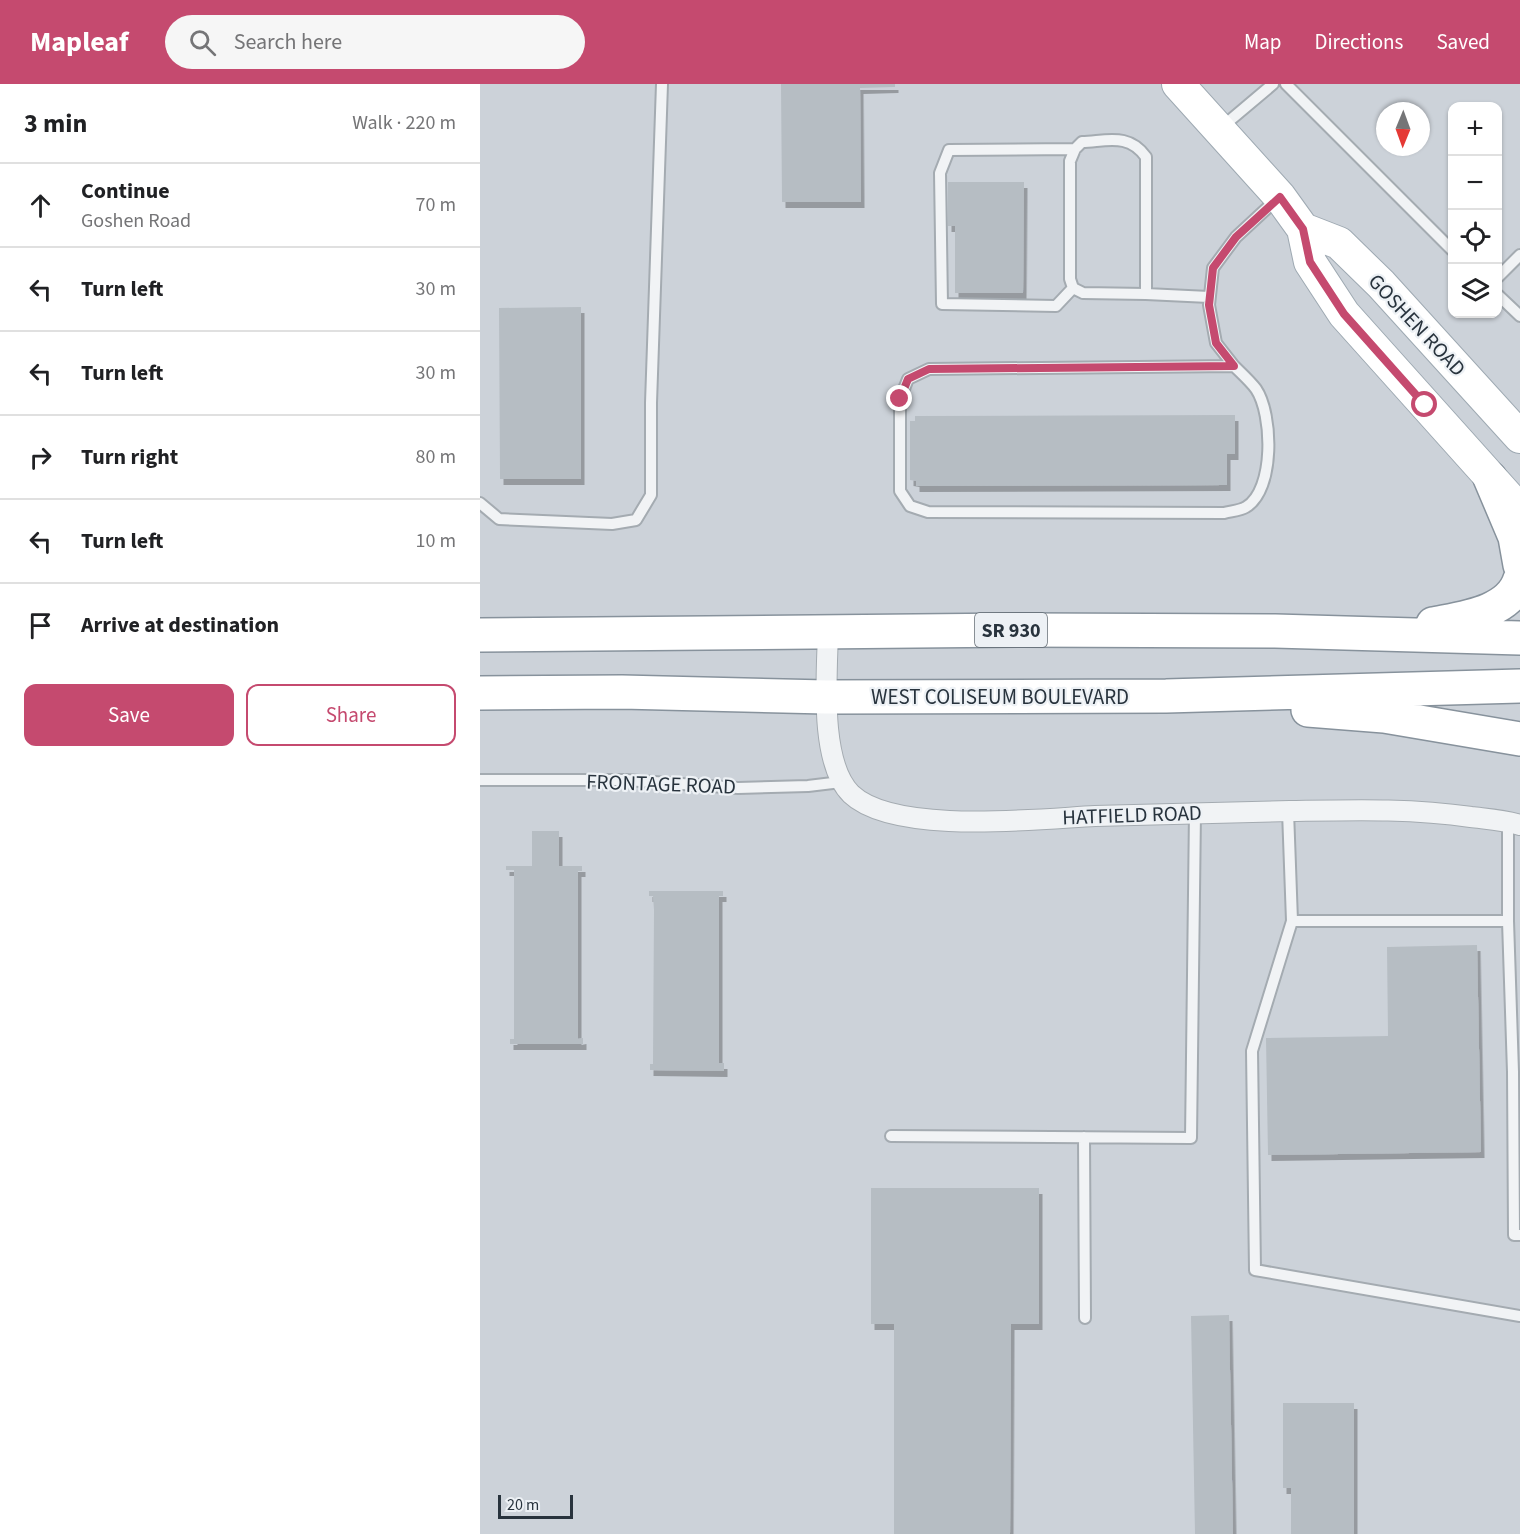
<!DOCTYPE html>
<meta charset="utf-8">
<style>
:root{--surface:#fff;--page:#f6f6f6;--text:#202124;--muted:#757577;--line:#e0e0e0;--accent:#c54a6f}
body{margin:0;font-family:"Source Sans 3",sans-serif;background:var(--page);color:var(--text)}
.controls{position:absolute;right:18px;top:18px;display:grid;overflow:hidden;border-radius:12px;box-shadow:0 2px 4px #0004}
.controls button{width:54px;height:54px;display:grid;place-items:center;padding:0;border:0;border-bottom:2px solid var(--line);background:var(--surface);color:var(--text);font:30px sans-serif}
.compass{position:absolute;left:896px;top:18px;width:54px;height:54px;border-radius:50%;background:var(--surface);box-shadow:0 2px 4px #0004;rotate:181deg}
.scale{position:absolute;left:18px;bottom:15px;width:75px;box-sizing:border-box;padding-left:6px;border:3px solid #28333d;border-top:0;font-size:16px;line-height:21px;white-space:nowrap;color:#28333d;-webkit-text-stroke:4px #edf1f5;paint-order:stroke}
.stop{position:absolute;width:18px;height:18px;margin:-14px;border:4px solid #c54a6f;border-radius:50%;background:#fff}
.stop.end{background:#c54a6f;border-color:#fff;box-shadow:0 2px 6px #0008}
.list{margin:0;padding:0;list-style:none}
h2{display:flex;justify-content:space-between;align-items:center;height:78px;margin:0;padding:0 24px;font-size:26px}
h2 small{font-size:20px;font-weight:400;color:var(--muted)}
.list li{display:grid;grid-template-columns:39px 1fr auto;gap:18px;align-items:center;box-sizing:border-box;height:84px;padding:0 24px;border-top:2px solid var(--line)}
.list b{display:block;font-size:22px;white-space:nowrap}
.list p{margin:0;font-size:20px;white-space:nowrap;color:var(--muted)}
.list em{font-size:20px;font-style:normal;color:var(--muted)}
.actions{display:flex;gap:12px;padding:18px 24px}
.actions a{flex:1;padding:14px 0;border:2px solid var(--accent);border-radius:12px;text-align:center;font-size:21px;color:var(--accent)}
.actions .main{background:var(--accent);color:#fff}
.icon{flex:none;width:33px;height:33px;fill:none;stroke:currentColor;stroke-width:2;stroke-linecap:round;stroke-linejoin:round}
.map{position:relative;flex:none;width:1040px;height:1450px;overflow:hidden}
header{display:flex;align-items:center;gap:36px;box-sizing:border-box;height:84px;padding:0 30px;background:var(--accent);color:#fff}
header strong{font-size:28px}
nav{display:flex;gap:33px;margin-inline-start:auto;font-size:21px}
.search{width:420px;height:54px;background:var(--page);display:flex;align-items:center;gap:15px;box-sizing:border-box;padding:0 21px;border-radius:33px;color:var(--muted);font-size:22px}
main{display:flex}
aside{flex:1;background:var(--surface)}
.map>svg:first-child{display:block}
.built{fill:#ccd2d9;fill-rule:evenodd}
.building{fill:#b6bdc3;filter:url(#shadow)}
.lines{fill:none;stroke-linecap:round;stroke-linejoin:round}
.lane-casing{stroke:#a4abb1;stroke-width:14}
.street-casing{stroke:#a4abb1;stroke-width:22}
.primary-casing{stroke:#9ea9b2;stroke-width:34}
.highway-casing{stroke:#87929c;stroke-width:36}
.lane{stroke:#f1f3f5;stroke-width:10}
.street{stroke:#f1f3f5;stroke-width:20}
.primary{stroke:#fff;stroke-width:32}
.highway{stroke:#fff;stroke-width:33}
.route{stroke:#c54a6f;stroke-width:8}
.labels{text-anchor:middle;stroke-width:4.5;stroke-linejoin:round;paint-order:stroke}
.shield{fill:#edf1f5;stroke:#636c74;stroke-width:1.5}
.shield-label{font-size:20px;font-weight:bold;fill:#28333d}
.street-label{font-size:21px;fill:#28333d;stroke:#edf1f5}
</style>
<header>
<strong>Mapleaf</strong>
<div class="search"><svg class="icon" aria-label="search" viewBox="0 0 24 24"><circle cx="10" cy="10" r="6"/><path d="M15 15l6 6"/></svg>Search here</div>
<nav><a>Map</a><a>Directions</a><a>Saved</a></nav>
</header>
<main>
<aside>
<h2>3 min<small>Walk · 220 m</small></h2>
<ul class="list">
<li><svg class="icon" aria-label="ahead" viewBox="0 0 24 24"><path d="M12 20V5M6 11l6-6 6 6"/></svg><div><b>Continue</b><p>Goshen Road</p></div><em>70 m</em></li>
<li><svg class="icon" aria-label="left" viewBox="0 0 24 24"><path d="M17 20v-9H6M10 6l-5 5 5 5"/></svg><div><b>Turn left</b></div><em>30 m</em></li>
<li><svg class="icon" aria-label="left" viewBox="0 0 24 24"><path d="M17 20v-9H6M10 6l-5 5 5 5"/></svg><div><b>Turn left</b></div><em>30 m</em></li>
<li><svg class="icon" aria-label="right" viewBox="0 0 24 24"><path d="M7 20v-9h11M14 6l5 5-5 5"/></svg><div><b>Turn right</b></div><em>80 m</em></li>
<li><svg class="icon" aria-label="left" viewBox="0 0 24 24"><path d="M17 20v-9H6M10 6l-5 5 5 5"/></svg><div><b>Turn left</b></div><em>10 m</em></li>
<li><svg class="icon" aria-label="arrive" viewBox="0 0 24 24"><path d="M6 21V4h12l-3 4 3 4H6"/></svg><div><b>Arrive at destination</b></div></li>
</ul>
<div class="actions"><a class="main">Save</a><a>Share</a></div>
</aside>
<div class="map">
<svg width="1040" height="1450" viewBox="0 0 1040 1450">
<defs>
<filter id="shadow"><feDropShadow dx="3.5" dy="6" stdDeviation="0" flood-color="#0004"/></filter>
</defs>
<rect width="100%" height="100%" fill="#dee3e7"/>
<path class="built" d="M 0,0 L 1040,0 L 1040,1450 L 0,1450 ZM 972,22 L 1018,22 L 1018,230 L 972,230 ZM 905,27 L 941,27 L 941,63 L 905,63 Z"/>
<path class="building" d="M 301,0 L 415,0 L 415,3 L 380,4 L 381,118 L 302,118 Z
M 468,98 L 544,98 L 543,209 L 475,209 L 475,142 L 468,142 Z
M 101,223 L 101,395 L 20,395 L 19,224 Z
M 755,331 L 755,370 L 747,370 L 747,401 L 436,402 L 436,397 L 430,396 L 430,337 L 435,337 L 435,332 Z
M 52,747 L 79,747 L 79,782 L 102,782 L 102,787 L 98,787 L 98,955 L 103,954 L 103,960 L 30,960 L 30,955 L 34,955 L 34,786 L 26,786 L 26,782 L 52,782 Z
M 169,807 L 243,807 L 243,812 L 239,812 L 239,979 L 244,979 L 244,987 L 170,986 L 170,980 L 173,980 L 174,826 L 173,812 L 169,812 Z
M 997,861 L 1001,1068 L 788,1071 L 786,954 L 908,952 L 907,863 Z
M 391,1104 L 559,1104 L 559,1240 L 531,1240 L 530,1450 L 414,1450 L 414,1240 L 391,1240 Z
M 749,1231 L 753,1450 L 715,1450 L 711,1232 Z
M 803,1319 L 874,1319 L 874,1450 L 811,1450 L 811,1404 L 803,1404 Z"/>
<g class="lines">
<defs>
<path id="lane" d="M 806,0 L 972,166
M 742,43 L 793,0
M 1018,193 L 1040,171
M 593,204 L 576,222 L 462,220 L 460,89 L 469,66 L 595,65
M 666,210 L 603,209 L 593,204 L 590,195 L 590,77 L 595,65 L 602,58 C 628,57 649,49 666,73 L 666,210 L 729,213
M 1018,211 L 1040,232
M 754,282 C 761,289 770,297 776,305 C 793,330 795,406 766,423 C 760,427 750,427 744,429 L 448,428 L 430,422 L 420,407 L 420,315 L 428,295 L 449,285 L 754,282 L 736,259 L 729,221 L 733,184 L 756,153 L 797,115
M 0,419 L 19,435 L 132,440 L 156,436 L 171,411 L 171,319 L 182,0
M 0,696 L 146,696 L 258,704 L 328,702 L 361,698
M 808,727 L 812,837 L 772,967 L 775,1186 L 1040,1232
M 812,837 L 1028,837 L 1028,738
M 1028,837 L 1033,988 L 1034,1151 L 1040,1151
M 411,1052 L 711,1054 L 715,728
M 604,1053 L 605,1234"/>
<path id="street" d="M 348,548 C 347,591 339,678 371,710 C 414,751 557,735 615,732 C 680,730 745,729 810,727 C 871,726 930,724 991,733 C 1007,735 1025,736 1040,741"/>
<path id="primary" d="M 698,0 L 800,113 L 823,145 L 830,178 L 864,230 L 1028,413
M 823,145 L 859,159 L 901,200 L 1040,353"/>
<path id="highway" d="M 1010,394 L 1035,453 L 1040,481
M 953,540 C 982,534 1030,529 1040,495
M 0,551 L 543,546 L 795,547 L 1040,554
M 0,609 L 142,608 L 346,613 L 686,612 L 1040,602
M 828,626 L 904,632 L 1040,655"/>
</defs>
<use href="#lane" class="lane-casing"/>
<use href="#street" class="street-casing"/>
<use href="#primary" class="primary-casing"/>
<use href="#highway" class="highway-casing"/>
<use href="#lane" class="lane"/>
<use href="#street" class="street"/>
<use href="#primary" class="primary"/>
<use href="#highway" class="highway"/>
</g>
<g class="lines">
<path class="route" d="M 420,315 L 428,295 L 449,285 L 754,282 L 736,259 L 729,221 L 733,184 L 756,153 L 800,113 L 823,145 L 830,178 L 864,230 L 945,321"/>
</g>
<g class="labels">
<rect class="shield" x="495" y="529" width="72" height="34" rx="4.5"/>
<g class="shield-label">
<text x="531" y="553">SR 930</text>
</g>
<g class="street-label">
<text transform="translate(937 241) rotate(47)" y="7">GOSHEN ROAD</text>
<text x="520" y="620">WEST COLISEUM BOULEVARD</text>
<text transform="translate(181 700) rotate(2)" y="7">FRONTAGE ROAD</text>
<text transform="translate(652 731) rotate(-2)" y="7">HATFIELD ROAD</text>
</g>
</g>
</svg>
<div class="controls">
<button>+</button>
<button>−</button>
<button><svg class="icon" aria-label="locate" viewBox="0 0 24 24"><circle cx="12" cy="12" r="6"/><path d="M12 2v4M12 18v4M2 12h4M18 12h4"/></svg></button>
<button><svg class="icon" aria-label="layers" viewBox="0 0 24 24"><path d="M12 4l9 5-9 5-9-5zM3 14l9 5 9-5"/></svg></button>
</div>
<svg class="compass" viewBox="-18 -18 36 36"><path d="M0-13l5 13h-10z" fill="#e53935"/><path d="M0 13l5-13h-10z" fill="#757577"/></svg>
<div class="scale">20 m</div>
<div class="stop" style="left:945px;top:321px"></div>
<div class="stop end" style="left:420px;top:315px"></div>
</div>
</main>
